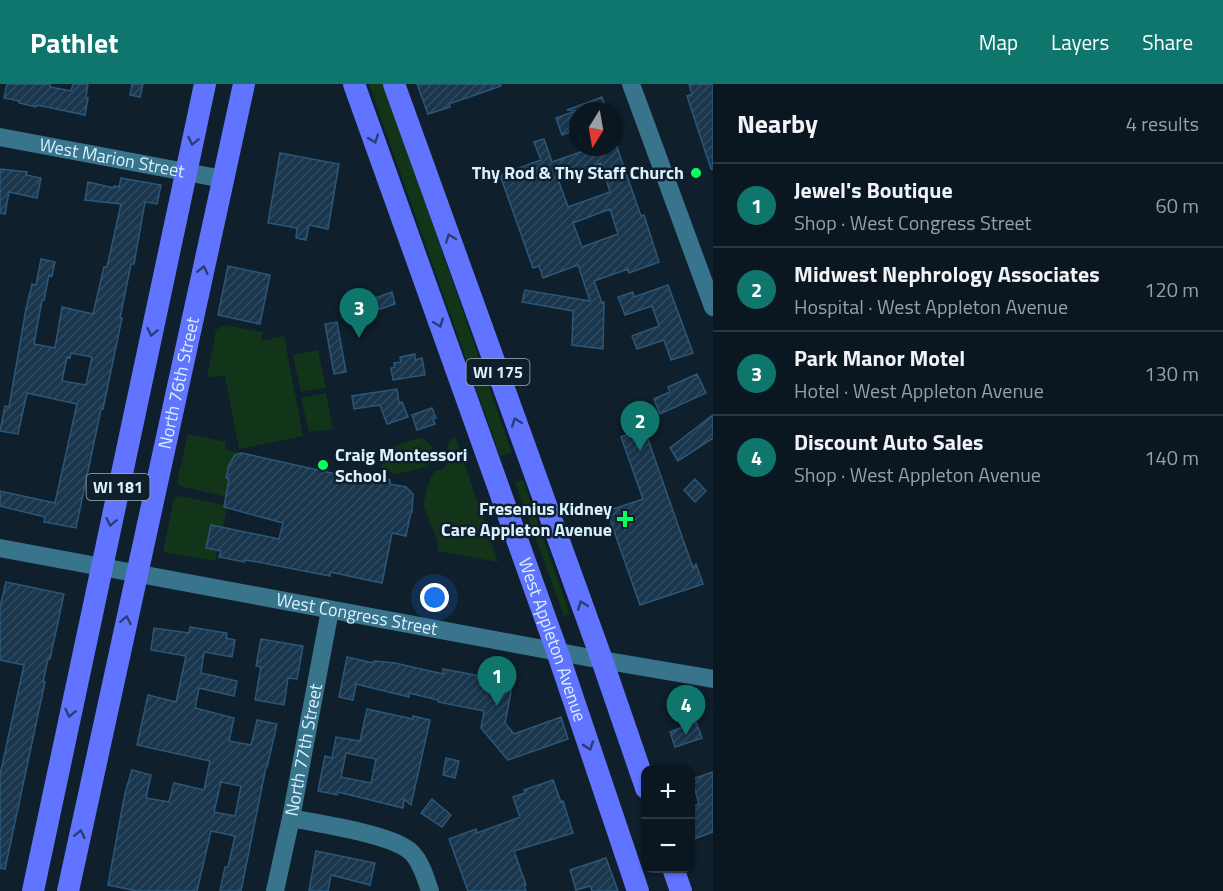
<!DOCTYPE html>
<meta charset="utf-8">
<style>
:root{--surface:#0b1720;--page:#19242d;--text:#f1f3f6;--muted:#9a9fa5;--line:#2b363e;--accent:#0f766e}
body{margin:0;font-family:"Titillium Web",sans-serif;background:var(--page);color:var(--text)}
.controls{position:absolute;right:18px;bottom:18px;display:grid;overflow:hidden;border-radius:12px;box-shadow:0 2px 4px #0004}
.controls button{width:54px;height:54px;display:grid;place-items:center;padding:0;border:0;border-bottom:2px solid var(--line);background:var(--surface);color:var(--text);font:30px sans-serif}
.compass{position:absolute;left:569px;top:18px;width:54px;height:54px;border-radius:50%;background:var(--surface);box-shadow:0 2px 4px #0004;rotate:191deg}
.you{position:absolute;left:435px;top:514px;width:21px;height:21px;margin:-15px;border:4px solid #fff;border-radius:50%;background:#1a73e8;box-shadow:0 0 0 9px #1a73e833}
.badge{display:grid;place-items:center;width:39px;height:39px;border-radius:50%;background:var(--accent);color:#fff;font-size:20px;font-weight:700}
.pin{position:absolute;translate:-50% -50px;filter:drop-shadow(0 2px 3px #0008)}
.pin::after{content:'';position:absolute;top:32px;width:21px;height:18px;background:inherit;clip-path:polygon(0 0,100% 0,50% 100%)}
.list{margin:0;padding:0;list-style:none}
h2{display:flex;justify-content:space-between;align-items:center;height:78px;margin:0;padding:0 24px;font-size:26px}
h2 small{font-size:20px;font-weight:400;color:var(--muted)}
.list li{display:grid;grid-template-columns:39px 1fr auto;gap:18px;align-items:center;box-sizing:border-box;height:84px;padding:0 24px;border-top:2px solid var(--line)}
.list b{display:block;font-size:22px;white-space:nowrap}
.list p{margin:0;font-size:20px;white-space:nowrap;color:var(--muted)}
.list em{font-size:20px;font-style:normal;color:var(--muted)}
.map{position:relative;flex:none;width:713px;height:807px;overflow:hidden}
header{display:flex;align-items:center;gap:36px;box-sizing:border-box;height:84px;padding:0 30px;background:var(--accent);color:#fff}
header strong{font-size:28px}
nav{display:flex;gap:33px;margin-inline-start:auto;font-size:21px}
main{display:flex}
aside{flex:1;background:var(--surface)}
.map>svg:first-child{display:block}
.green{fill:#123519}
.building{fill:url(#building-hatch);stroke:#2b577a;stroke-width:1.5;fill-rule:evenodd}
.lines{fill:none;stroke-linecap:round;stroke-linejoin:round}
.minor{stroke:#38748c;stroke-width:18}
.major{stroke:#6074ff;stroke-width:22}
.oneway{stroke:#2b3d75}
.poi-dot{fill:#05ff5c;stroke:#0f1f2b;stroke-width:2}
.labels{text-anchor:middle;stroke-width:5;stroke-linejoin:round;paint-order:stroke}
.shield{fill:#0f1f2b;stroke:#9cb2bf;stroke-width:1.5}
.shield-label{font-size:16px;font-weight:bold;fill:#d9f1ff}
.street-label{font-size:18px;fill:#d9f1ff;stroke:#0f1f2b}
.poi-label{font-size:18px;font-weight:bold;fill:#d9f1ff;stroke:#0f1f2b;text-anchor:end}
</style>
<header>
<strong>Pathlet</strong>
<nav><a>Map</a><a>Layers</a><a>Share</a></nav>
</header>
<main>
<div class="map">
<svg width="713" height="807" viewBox="0 0 713 807">
<defs>
<pattern id="building-hatch" width="6" height="6" patternUnits="userSpaceOnUse" patternTransform="scale(1.5)"><rect width="6" height="6" fill="#1a364d"/><path d="M-1 1l2-2M0 6l6-6M5 7l2-2" fill="none" stroke="#304a5f"/></pattern>
</defs>
<rect width="100%" height="100%" fill="#0f1f2b"/>
<path class="green" d="M 369,0 L 384,0 L 512,369 L 501,372 L 499,369 Z
M 224,241 L 263,248 L 261,257 L 284,252 L 303,352 L 239,365 L 225,292 L 207,293 L 216,246 Z
M 318,266 L 326,304 L 301,308 L 293,271 Z
M 326,309 L 333,345 L 309,348 L 301,314 Z
M 188,350 L 226,358 L 225,366 L 242,369 L 235,372 L 229,381 L 234,396 L 231,414 L 180,402 L 177,398 Z
M 455,352 L 498,478 L 437,467 L 438,458 L 423,421 L 430,394 L 435,387 L 443,385 L 447,380 L 448,359 Z
M 419,354 L 426,356 L 433,364 L 427,383 L 397,390 L 381,385 L 382,380 L 379,371 L 381,366 Z
M 523,396 L 567,523 L 569,531 L 564,532 L 515,398 Z
M 180,412 L 224,421 L 227,424 L 223,443 L 211,441 L 206,464 L 217,467 L 215,477 L 163,468 L 174,414 Z"/>
<path class="building" d="M 7,0 L 50,0 L 50,3 L 71,7 L 73,0 L 88,0 L 86,13 L 88,14 L 85,31 L 37,21 L 36,23 L 19,19 L 19,17 L 4,14 Z
M 132,0 L 143,0 L 140,13 L 130,11 Z
M 417,0 L 501,0 L 501,2 L 449,20 L 450,23 L 428,30 Z
M 689,0 L 713,0 L 713,85 L 711,85 L 687,12 L 692,10 Z
M 602,13 L 607,27 L 578,27 L 578,45 L 562,51 L 556,34 L 576,27 L 567,26 Z
M 544,55 L 552,78 L 589,65 L 588,63 L 617,63 L 641,132 L 644,131 L 659,178 L 629,189 L 628,185 L 594,197 L 602,219 L 604,218 L 603,265 L 572,261 L 573,227 L 522,218 L 525,206 L 590,217 L 578,181 L 543,194 L 539,182 L 533,184 L 500,91 L 541,76 L 534,58 ZM 601,79 L 610,108 L 568,123 L 558,95 ZM 610,125 L 618,150 L 582,163 L 573,139 Z
M 280,69 L 339,80 L 328,145 L 309,141 L 306,156 L 296,154 L 297,144 L 268,139 Z
M 0,85 L 27,88 L 26,91 L 41,94 L 37,114 L 9,108 L 5,130 L 0,129 Z
M 121,94 L 161,101 L 157,120 L 145,118 L 134,180 L 131,180 L 120,234 L 122,234 L 103,325 L 101,325 L 76,444 L 44,438 L 45,433 L 0,422 L 0,407 L 55,419 L 77,320 L 27,309 L 18,350 L 0,347 L 5,322 L 9,323 L 26,225 L 32,200 L 36,201 L 41,175 L 55,178 L 52,192 L 49,191 L 44,216 L 42,216 L 34,260 L 55,264 L 62,223 L 93,230 L 104,183 L 107,183 L 121,120 L 85,116 L 88,98 L 114,104 L 114,102 L 119,103 ZM 71,269 L 92,273 L 86,301 L 62,297 L 67,273 L 70,274 Z
M 228,182 L 270,191 L 260,240 L 218,231 Z
M 668,201 L 693,269 L 671,276 L 664,256 L 637,265 L 632,252 L 659,242 L 652,222 L 625,231 L 618,213 L 633,208 L 634,213 Z
M 392,208 L 395,220 L 348,236 L 344,225 Z
M 337,238 L 346,288 L 334,290 L 325,240 Z
M 415,270 L 415,276 L 422,274 L 425,291 L 393,296 L 391,284 L 395,283 L 394,279 L 401,278 L 400,273 Z
M 697,290 L 706,309 L 660,330 L 654,315 L 670,308 L 668,303 Z
M 397,305 L 399,319 L 402,318 L 408,333 L 387,340 L 380,321 L 354,325 L 352,312 Z
M 432,324 L 436,334 L 433,335 L 435,340 L 417,346 L 412,331 Z
M 713,331 L 713,354 L 678,377 L 670,364 Z
M 644,344 L 693,484 L 696,480 L 703,500 L 640,521 L 607,427 L 643,415 L 621,353 Z
M 242,369 L 345,392 L 346,388 L 390,396 L 390,400 L 406,403 L 413,410 L 412,428 L 411,428 L 406,452 L 392,449 L 382,499 L 330,488 L 330,492 L 258,478 L 245,476 L 244,478 L 219,473 L 221,467 L 206,464 L 211,441 L 279,455 L 283,439 L 224,423 L 229,395 L 226,394 L 229,381 L 235,371 Z
M 695,395 L 706,407 L 695,418 L 684,406 Z
M 6,498 L 64,510 L 50,575 L 48,575 L 43,598 L 45,598 L 5,785 L 0,784 L 0,691 L 24,581 L 0,576 L 0,523 Z
M 190,543 L 227,549 L 226,554 L 235,556 L 232,573 L 204,568 L 201,589 L 237,597 L 234,612 L 199,604 L 195,624 L 234,634 L 229,657 L 251,661 L 257,636 L 277,640 L 267,683 L 266,683 L 241,807 L 220,807 L 225,783 L 228,783 L 235,752 L 211,747 L 197,807 L 137,807 L 108,801 L 125,709 L 132,686 L 151,691 L 146,714 L 169,718 L 174,699 L 204,706 L 210,677 L 137,661 L 148,611 L 176,618 L 186,572 L 151,566 L 154,544 L 189,549 ZM 221,698 L 241,702 L 235,732 L 214,728 Z
M 261,555 L 303,562 L 297,595 L 288,594 L 284,621 L 255,616 L 261,583 L 256,582 Z
M 347,573 L 373,579 L 374,577 L 395,579 L 443,590 L 443,585 L 491,594 L 494,583 L 515,587 L 505,639 L 514,650 L 561,633 L 568,655 L 508,676 L 481,644 L 484,627 L 438,618 L 438,616 L 409,609 L 409,613 L 356,600 L 353,616 L 339,613 Z
M 367,625 L 413,635 L 413,632 L 430,636 L 411,721 L 404,715 L 403,724 L 338,708 L 337,711 L 318,707 L 325,672 L 332,674 L 336,653 L 360,657 ZM 346,669 L 376,675 L 371,699 L 341,693 Z
M 696,638 L 702,654 L 675,663 L 670,648 Z
M 446,674 L 459,677 L 455,694 L 443,691 Z
M 713,688 L 713,748 L 694,755 L 690,745 L 690,723 L 699,720 L 692,695 Z
M 553,696 L 561,718 L 563,717 L 573,749 L 514,767 L 526,801 L 524,801 L 526,807 L 468,807 L 449,755 L 476,745 L 477,749 L 520,733 L 513,713 L 525,709 L 524,706 Z
M 432,715 L 451,731 L 442,743 L 421,729 Z
M 316,767 L 375,779 L 370,801 L 331,791 L 328,807 L 309,807 Z
M 606,774 L 618,807 L 592,807 L 590,802 L 576,806 L 570,786 Z"/>
<g class="lines">
<g class="minor">
<path d="M 631,0 L 713,223"/>
<path id="s1" d="M 0,53 L 223,95"/>
<path id="s2" d="M 0,464 L 602,576 L 713,595"/>
<path d="M 291,734 C 318,740 394,750 412,769 C 421,778 426,795 430,807"/>
<path id="s3" d="M 275,807 L 291,734 L 330,526"/>
</g>
<g class="major">
<path id="s4" d="M 354,0 L 557,567 L 638,807"/>
<path d="M 394,0 L 602,576 L 646,704"/>
<path d="M 673,784 L 681,807"/>
<path d="M 33,807 L 205,0"/>
<path id="s5" d="M 68,807 L 244,0"/>
</g>
</g>
<defs><path id="oneway-chevron" d="M-2-3.5L2.5 0L-2 3.5" fill="none" stroke-width="1.6" stroke-linecap="round" stroke-linejoin="round" transform="scale(1.5)"/></defs>
<g class="oneway">
<use href="#oneway-chevron" transform="translate(374 55) rotate(70)"/>
<use href="#oneway-chevron" transform="translate(193 57) rotate(102)"/>
<use href="#oneway-chevron" transform="translate(450 154) rotate(-110)"/>
<use href="#oneway-chevron" transform="translate(203 186) rotate(-77)"/>
<use href="#oneway-chevron" transform="translate(439 239) rotate(70)"/>
<use href="#oneway-chevron" transform="translate(152 248) rotate(102)"/>
<use href="#oneway-chevron" transform="translate(516 338) rotate(-110)"/>
<use href="#oneway-chevron" transform="translate(111 438) rotate(102)"/>
<use href="#oneway-chevron" transform="translate(582 521) rotate(-110)"/>
<use href="#oneway-chevron" transform="translate(126 536) rotate(-78)"/>
<use href="#oneway-chevron" transform="translate(70 629) rotate(102)"/>
<use href="#oneway-chevron" transform="translate(589 662) rotate(71)"/>
<use href="#oneway-chevron" transform="translate(80 750) rotate(-78)"/>
</g>
<g class="poi-dot">
<circle cx="696" cy="89" r="6"/>
<circle cx="323" cy="381" r="6"/>
<path d="M622 426h6v6h6v6h-6v6h-6v-6h-6v-6h6z"/>
</g>
<g class="labels">
<g class="shield">
<rect x="466.5" y="275" width="63" height="26" rx="4.5"/>
<rect x="86.5" y="390" width="63" height="26" rx="4.5"/>
</g>
<g class="shield-label">
<text x="498" y="294">WI 175</text>
<text x="118" y="409">WI 181</text>
</g>
<g class="street-label">
<text dy="6" stroke="none"><textPath href="#s1" startOffset="114">West Marion Street</textPath></text>
<text dy="6" stroke="none"><textPath href="#s5" startOffset="520">North 76th Street</textPath></text>
<text dy="6" stroke="none"><textPath href="#s2" startOffset="363">West Congress Street</textPath></text>
<text dy="6" stroke="none"><textPath href="#s4" startOffset="590">West Appleton Avenue</textPath></text>
<text dy="6" stroke="none"><textPath href="#s3" startOffset="144">North 77th Street</textPath></text>
</g>
<g class="poi-label">
<text x="684" y="95">Thy Rod &amp; Thy Staff Church</text>
<text x="335" y="377" text-anchor="start">Craig Montessori<tspan x="335" dy="21">School</tspan></text>
<text x="612" y="431">Fresenius Kidney<tspan x="612" dy="21">Care Appleton Avenue</tspan></text>
</g>
</g>
</svg>
<div class="controls">
<button>+</button>
<button>−</button>
</div>
<svg class="compass" viewBox="-18 -18 36 36"><path d="M0-13l5 13h-10z" fill="#e53935"/><path d="M0 13l5-13h-10z" fill="#9a9fa5"/></svg>
<div class="you"></div>
<div class="pin badge" style="left:497px;top:622px">1</div>
<div class="pin badge" style="left:640px;top:367px">2</div>
<div class="pin badge" style="left:359px;top:254px">3</div>
<div class="pin badge" style="left:686px;top:651px">4</div>
</div>
<aside>
<h2>Nearby<small>4 results</small></h2>
<ul class="list">
<li><span class="badge">1</span><div><b>Jewel's Boutique</b><p>Shop · West Congress Street</p></div><em>60 m</em></li>
<li><span class="badge">2</span><div><b>Midwest Nephrology Associates</b><p>Hospital · West Appleton Avenue</p></div><em>120 m</em></li>
<li><span class="badge">3</span><div><b>Park Manor Motel</b><p>Hotel · West Appleton Avenue</p></div><em>130 m</em></li>
<li><span class="badge">4</span><div><b>Discount Auto Sales</b><p>Shop · West Appleton Avenue</p></div><em>140 m</em></li>
</ul>
</aside>
</main>
